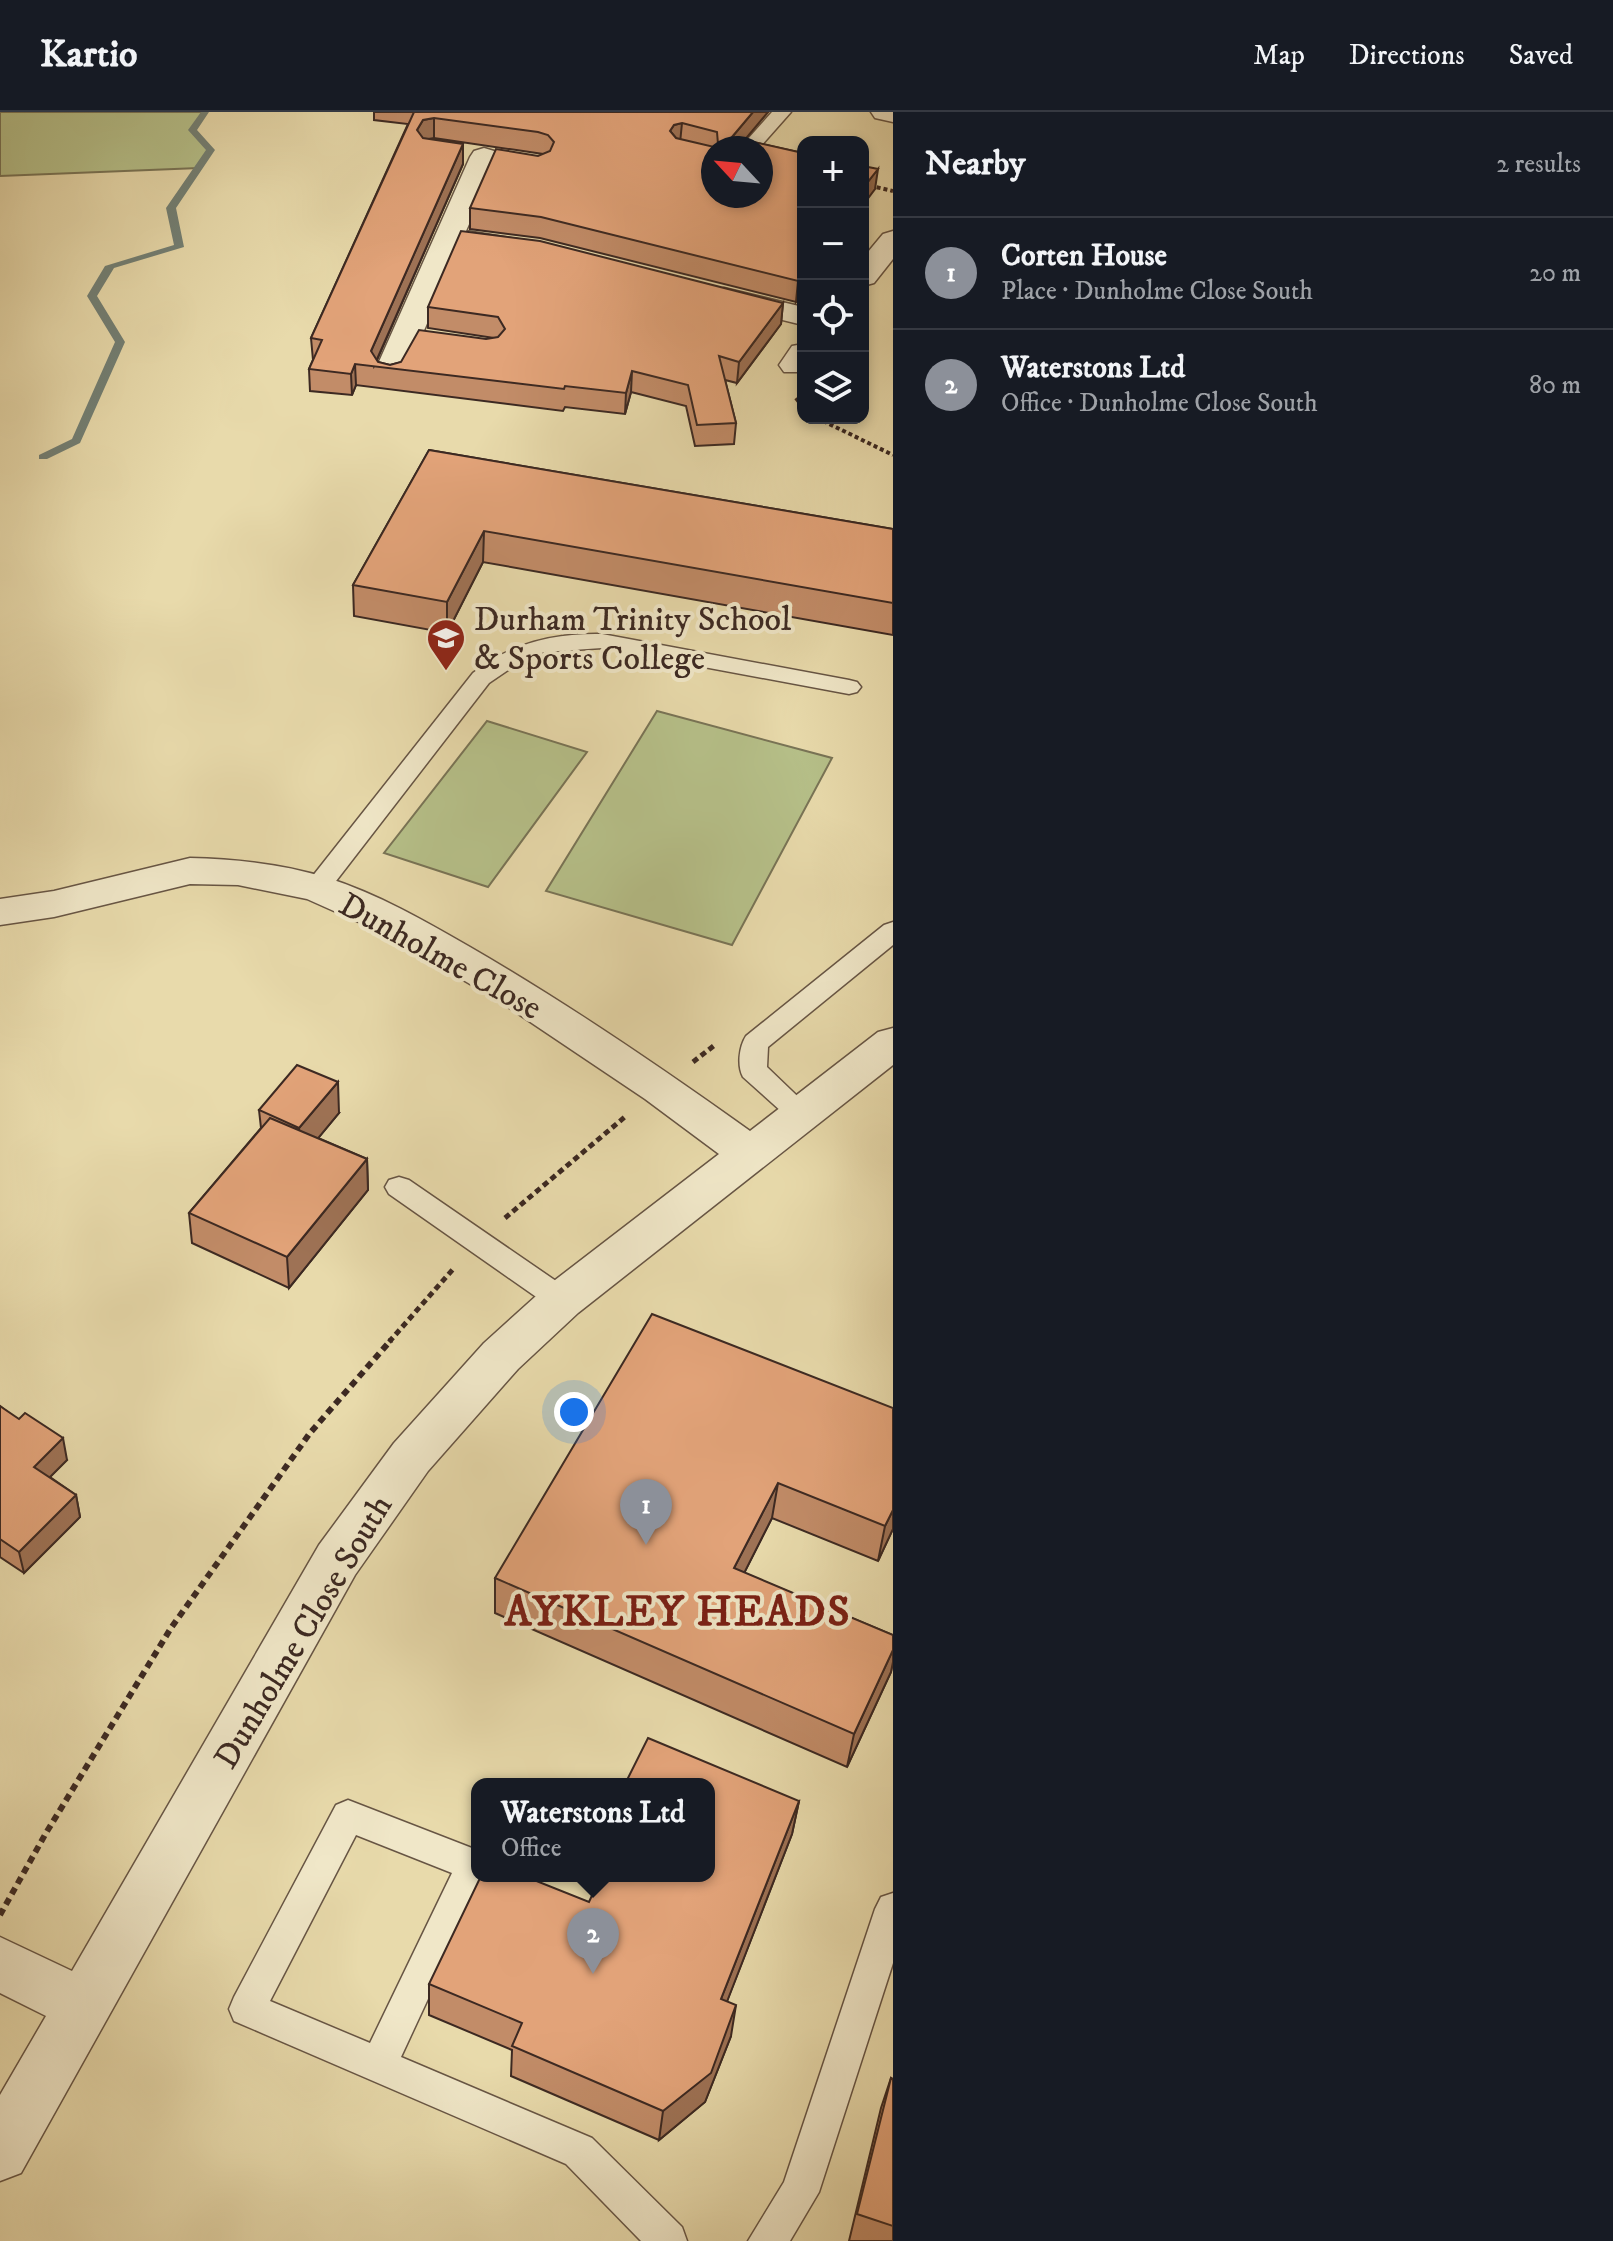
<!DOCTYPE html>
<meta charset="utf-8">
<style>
:root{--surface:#171b24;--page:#242831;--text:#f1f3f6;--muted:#9ea1a6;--line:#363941;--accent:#8c9099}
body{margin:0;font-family:"IM FELL DW Pica",serif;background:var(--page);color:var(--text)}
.controls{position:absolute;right:24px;top:24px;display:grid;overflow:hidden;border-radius:16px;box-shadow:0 4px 12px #0003}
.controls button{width:72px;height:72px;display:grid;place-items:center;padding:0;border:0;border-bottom:2px solid var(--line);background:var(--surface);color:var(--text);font:40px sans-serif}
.compass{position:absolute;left:701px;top:24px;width:72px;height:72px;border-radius:50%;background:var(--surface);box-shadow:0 4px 12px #0003;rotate:296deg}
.you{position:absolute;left:574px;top:1300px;width:28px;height:28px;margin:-20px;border:6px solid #fff;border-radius:50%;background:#1a73e8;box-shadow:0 0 0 12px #1a73e833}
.badge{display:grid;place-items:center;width:52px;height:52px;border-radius:50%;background:var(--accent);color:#fff;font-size:26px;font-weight:700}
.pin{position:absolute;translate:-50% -66px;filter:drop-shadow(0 2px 4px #0008)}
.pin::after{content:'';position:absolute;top:42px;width:28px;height:24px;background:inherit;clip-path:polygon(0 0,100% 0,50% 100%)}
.popup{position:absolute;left:471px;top:1666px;width:244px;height:104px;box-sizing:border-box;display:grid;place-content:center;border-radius:16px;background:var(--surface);filter:drop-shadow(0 2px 6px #0005);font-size:26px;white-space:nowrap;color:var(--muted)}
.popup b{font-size:30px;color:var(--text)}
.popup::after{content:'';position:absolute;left:50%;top:100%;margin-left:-16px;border:16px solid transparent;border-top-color:var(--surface)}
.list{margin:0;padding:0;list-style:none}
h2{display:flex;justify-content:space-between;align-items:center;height:104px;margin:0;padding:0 32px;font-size:34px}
h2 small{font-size:26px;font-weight:400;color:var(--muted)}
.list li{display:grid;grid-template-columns:52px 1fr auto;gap:24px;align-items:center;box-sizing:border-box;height:112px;padding:0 32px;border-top:2px solid var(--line)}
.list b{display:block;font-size:30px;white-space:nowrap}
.list p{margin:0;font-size:26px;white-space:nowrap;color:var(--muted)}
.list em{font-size:26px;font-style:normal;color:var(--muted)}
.icon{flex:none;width:44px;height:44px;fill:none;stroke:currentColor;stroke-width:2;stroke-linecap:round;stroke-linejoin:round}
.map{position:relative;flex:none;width:893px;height:2129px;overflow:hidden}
header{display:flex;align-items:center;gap:48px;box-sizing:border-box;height:112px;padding:0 40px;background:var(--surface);border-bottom:2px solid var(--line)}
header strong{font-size:38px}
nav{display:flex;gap:44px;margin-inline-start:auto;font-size:28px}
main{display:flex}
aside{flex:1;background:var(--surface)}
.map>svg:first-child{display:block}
.green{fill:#b6c089;stroke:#797456;stroke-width:2}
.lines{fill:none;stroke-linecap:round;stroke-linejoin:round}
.stream{fill:#738075;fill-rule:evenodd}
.lane-casing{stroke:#675544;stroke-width:3}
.street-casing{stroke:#675544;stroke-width:3}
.path-far2{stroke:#3c2922;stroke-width:4;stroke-dasharray:4 3;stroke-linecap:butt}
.path-far1{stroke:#3c2922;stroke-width:5;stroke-dasharray:6 4;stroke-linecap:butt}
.path{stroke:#3c2922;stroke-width:6;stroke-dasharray:7 5;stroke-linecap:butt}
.lane{fill:#f0e7c8;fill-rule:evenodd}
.street{fill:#f0e7c8;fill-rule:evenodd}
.wall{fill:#c28c68;stroke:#3c2922;stroke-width:2}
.shaded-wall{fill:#9e7255;stroke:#3c2922;stroke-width:2}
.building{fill:#e2a379;stroke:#3c2922;stroke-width:2;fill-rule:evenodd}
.labels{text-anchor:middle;stroke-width:8;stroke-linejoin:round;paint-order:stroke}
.poi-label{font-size:34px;fill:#3c2922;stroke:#f0e7c8;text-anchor:start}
.street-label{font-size:34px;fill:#3c2922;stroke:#f0e7c8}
.district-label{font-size:42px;font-weight:bold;letter-spacing:2px;fill:#7a1f14;stroke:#f0e7c8}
</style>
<header>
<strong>Kartio</strong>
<nav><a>Map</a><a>Directions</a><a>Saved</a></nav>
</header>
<main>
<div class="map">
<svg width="893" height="2129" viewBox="0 0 893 2129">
<rect width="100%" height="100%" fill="#e8daab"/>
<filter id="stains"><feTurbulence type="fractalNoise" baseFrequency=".0025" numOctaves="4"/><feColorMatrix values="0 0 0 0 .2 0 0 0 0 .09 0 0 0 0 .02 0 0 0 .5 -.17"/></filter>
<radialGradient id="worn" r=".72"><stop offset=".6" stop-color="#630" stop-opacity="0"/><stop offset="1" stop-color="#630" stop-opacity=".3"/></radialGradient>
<path class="green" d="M 0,0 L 205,0 L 192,18 L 211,38 L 199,56 L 0,64 Z
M 657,599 L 832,646 L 732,833 L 546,779 Z
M 487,609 L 587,640 L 488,775 L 384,741 Z"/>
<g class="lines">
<path class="stream" d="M 201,0 L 209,0 L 197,18 L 215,38 L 176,96 L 184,135 L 114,156 L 97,184 L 125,230 L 80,331 L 47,347 L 39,347 L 39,343 L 72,327 L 115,230 L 87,184 L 105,154 L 174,133 L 166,96 L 206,38 L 188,18 Z"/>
<defs>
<path id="lane" d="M 772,0 L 791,0 L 759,36 L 740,36 Z
M 602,522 L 849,568 L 857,570 L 861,575 L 857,580 L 849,582 L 602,536 L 544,540 L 517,552 L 489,571 L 326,782 L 317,784 L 308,782 L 304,776 L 308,770 L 473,561 C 512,531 553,521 602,522 Z
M 893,810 L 893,833 L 768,935 L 767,955 L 816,1002 L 812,1009 L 802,1012 L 792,1009 L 743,965 C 737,954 739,935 746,924 L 884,813 Z
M 399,1065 L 409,1068 L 572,1180 L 577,1188 L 572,1196 L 562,1199 L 552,1196 L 389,1082 L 385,1075 L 389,1068 Z
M 348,1688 L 477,1738 L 477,1764 L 485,1764 L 401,1945 L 592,2026 L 682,2115 L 687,2129 L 641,2129 L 566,2052 L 234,1909 L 229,1897 L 234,1885 L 336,1693 ZM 356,1723 L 452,1761 L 370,1931 L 270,1889 Z
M 893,1781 L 893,1851 L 819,2080 L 790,2129 L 748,2129 L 784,2070 L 875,1797 L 881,1785 Z"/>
<path id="street" d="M 871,0 L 893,0 L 893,10 L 875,6 Z
M 484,36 L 494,39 L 498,45 L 466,119 L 528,129 L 532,135 L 528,141 L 517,144 L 459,136 L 406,261 L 401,268 L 390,271 L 379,268 L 374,261 L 470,45 L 474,39 Z
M 893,119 L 893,147 L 874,171 L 863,174 L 863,146 L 883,122 Z
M 724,176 L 803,195 L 803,213 L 713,191 L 709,185 L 713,179 Z
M 803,232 L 803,260 L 784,260 L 779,253 L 792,234 Z
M 190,746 C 236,747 283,752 328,766 C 378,782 425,809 470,835 C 567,891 659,954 750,1019 L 878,920 L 893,916 L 893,953 L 578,1201 L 518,1257 L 428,1359 L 355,1463 L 21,2061 L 0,2069 L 0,1983 L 46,1904 L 0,1881 L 0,1825 L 72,1859 L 319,1433 L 394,1331 L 484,1231 L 546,1175 L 719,1042 L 645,987 L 499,889 L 383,821 L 307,787 L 238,773 L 190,772 L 54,805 L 0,813 L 0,787 L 54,779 Z"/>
</defs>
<use href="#lane" class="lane-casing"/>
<use href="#street" class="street-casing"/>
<path class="path-far2" d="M 863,72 L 893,79
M 796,286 L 803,295
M 817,306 L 893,343"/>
<path class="path-far1" d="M 693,950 L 716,932
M 505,1106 L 626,1004
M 389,1230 L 455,1155"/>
<path class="path" d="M 0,1803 L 46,1721 L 171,1516 L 310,1321 L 391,1228"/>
<use href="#lane" class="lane"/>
<use href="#street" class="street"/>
</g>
<path class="wall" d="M 374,0 L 768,0 L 744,28 L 803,41 L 803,182 L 796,190 L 540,126 L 470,117 L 470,96 L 538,44 L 543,42 L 434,26 L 430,27 L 463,32 L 463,52 L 377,248 L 378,250 L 390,253 L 494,226 L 428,216 L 428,195 L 783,191 L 781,212 L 737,271 L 725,268 L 736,311 L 734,332 L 695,334 L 686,294 L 631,280 L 625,302 L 565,295 L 563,299 L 356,273 L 352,283 L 310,279 L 309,257 L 313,248 L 311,226 L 408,12 L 374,8 Z
M 429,338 L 893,417 L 893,523 L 483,450 L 447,521 L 354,504 L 353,473 Z
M 259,998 L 339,1001 L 318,1026 L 367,1047 L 368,1078 L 289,1176 L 192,1131 L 189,1101 L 261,1016 Z
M 0,1294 L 67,1348 L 50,1365 L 76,1383 L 80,1405 L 24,1461 L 0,1445 Z
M 893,1296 L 893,1417 L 878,1449 L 772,1406 L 744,1461 L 893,1523 L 893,1550 L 891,1560 L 847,1655 L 495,1501 L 495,1466 Z
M 799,1689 L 792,1722 L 727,1889 L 731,1924 L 705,1990 L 659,2028 L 511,1964 L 512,1938 L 429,1903 L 429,1872 L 589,1790 Z
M 891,1966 L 893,1967 L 893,2129 L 849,2129 L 881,1996 Z"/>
<path class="shaded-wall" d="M 753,0 L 768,0 L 738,36 L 732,25 Z
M 434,6 L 434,26 L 423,28 L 417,18 L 423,8 Z
M 682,11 L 680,31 L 670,19 L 674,13 Z
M 463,32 L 463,52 L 374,254 L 371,239 Z
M 878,57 L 875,77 L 863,93 L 863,76 Z
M 803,164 L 803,182 L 796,190 L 798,169 Z
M 783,191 L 781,212 L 737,271 L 739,250 Z
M 355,252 L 356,273 L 352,283 L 351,262 Z
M 632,259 L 631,280 L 625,302 L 626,281 Z
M 484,419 L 483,450 L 447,521 L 447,490 Z
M 338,970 L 339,1001 L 301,1047 L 299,1016 Z
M 367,1047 L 368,1078 L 289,1176 L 287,1145 Z
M 63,1326 L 67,1348 L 38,1377 L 34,1355 Z
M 778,1371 L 772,1406 L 729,1491 L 734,1456 Z
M 76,1383 L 80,1405 L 24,1461 L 19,1440 Z
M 893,1398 L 893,1417 L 878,1449 L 885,1414 Z
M 893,1538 L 893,1550 L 891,1560 L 847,1655 L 854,1622 Z
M 799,1689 L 792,1722 L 716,1918 L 721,1887 Z
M 736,1893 L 731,1924 L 705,1990 L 659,2028 L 663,1999 Z"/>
<path class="building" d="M 414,0 L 753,0 L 732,25 L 803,41 L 803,164 L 798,169 L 541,105 L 470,96 L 496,37 L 538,44 L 550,39 L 554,30 L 548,23 L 538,20 L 434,6 L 423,8 L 417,18 L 423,26 L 463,32 L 371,239 L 378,250 L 390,253 L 401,250 L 419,218 L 486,227 L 498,225 L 505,217 L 498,205 L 428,195 L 461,119 L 540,129 L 783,191 L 739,250 L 719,244 L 736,311 L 697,313 L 688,273 L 632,259 L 626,281 L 565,274 L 564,277 L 355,252 L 351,262 L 309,257 L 322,228 L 311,226 ZM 682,11 L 717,20 L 718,32 L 714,35 L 676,26 L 670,19 L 674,13 ZM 713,36 L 761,36 L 761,84 L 713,84 Z
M 863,54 L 878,57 L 863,76 Z
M 429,338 L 893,417 L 893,491 L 484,419 L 447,490 L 353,473 Z
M 297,953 L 338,970 L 299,1016 L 259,998 Z
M 270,1006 L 367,1047 L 287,1145 L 189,1101 Z
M 652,1202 L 893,1296 L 893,1398 L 885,1414 L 778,1371 L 734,1456 L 893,1523 L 893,1538 L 854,1622 L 495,1466 Z
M 0,1294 L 19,1307 L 25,1301 L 63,1326 L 34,1355 L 76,1383 L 19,1440 L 0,1427 Z
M 648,1626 L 799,1689 L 721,1887 L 736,1893 L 711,1961 L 663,1999 L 512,1934 L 522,1911 L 429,1872 L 481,1764 L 524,1764 L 589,1790 L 601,1764 L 709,1764 L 709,1672 L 625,1672 Z
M 891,1966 L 893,1967 L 893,2114 L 857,2102 Z"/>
<defs>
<symbol id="school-pin" viewBox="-11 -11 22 30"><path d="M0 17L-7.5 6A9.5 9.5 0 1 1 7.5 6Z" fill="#8f2418" stroke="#f0e7c8"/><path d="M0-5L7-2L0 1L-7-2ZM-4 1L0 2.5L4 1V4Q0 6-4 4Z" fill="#fff"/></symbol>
</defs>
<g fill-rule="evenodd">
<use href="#school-pin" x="424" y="504" width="44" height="60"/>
</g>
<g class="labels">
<g class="poi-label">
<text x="474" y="518">Durham Trinity School<tspan x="474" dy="39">&amp; Sports College</tspan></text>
</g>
<g class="street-label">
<text transform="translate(441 843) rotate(29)" y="12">Dunholme Close</text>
<text transform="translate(302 1519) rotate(-59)" y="12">Dunholme Close South</text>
</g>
<g class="district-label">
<text x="678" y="1513">AYKLEY HEADS</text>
</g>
</g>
<rect width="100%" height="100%" filter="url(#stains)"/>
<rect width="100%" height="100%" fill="url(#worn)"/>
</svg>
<div class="controls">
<button>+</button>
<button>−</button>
<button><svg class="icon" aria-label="locate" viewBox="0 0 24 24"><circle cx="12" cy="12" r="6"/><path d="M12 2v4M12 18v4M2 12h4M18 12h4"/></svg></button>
<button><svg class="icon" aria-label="layers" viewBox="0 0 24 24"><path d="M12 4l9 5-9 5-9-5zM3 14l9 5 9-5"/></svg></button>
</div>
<svg class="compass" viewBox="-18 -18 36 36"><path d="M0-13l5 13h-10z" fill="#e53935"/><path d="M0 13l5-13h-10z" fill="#9ea1a6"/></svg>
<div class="you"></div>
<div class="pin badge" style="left:646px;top:1433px">1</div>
<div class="pin badge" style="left:593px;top:1862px">2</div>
<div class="popup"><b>Waterstons Ltd</b>Office</div>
</div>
<aside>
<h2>Nearby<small>2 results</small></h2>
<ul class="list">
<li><span class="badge">1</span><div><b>Corten House</b><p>Place · Dunholme Close South</p></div><em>20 m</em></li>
<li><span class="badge">2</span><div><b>Waterstons Ltd</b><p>Office · Dunholme Close South</p></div><em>80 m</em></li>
</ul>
</aside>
</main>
